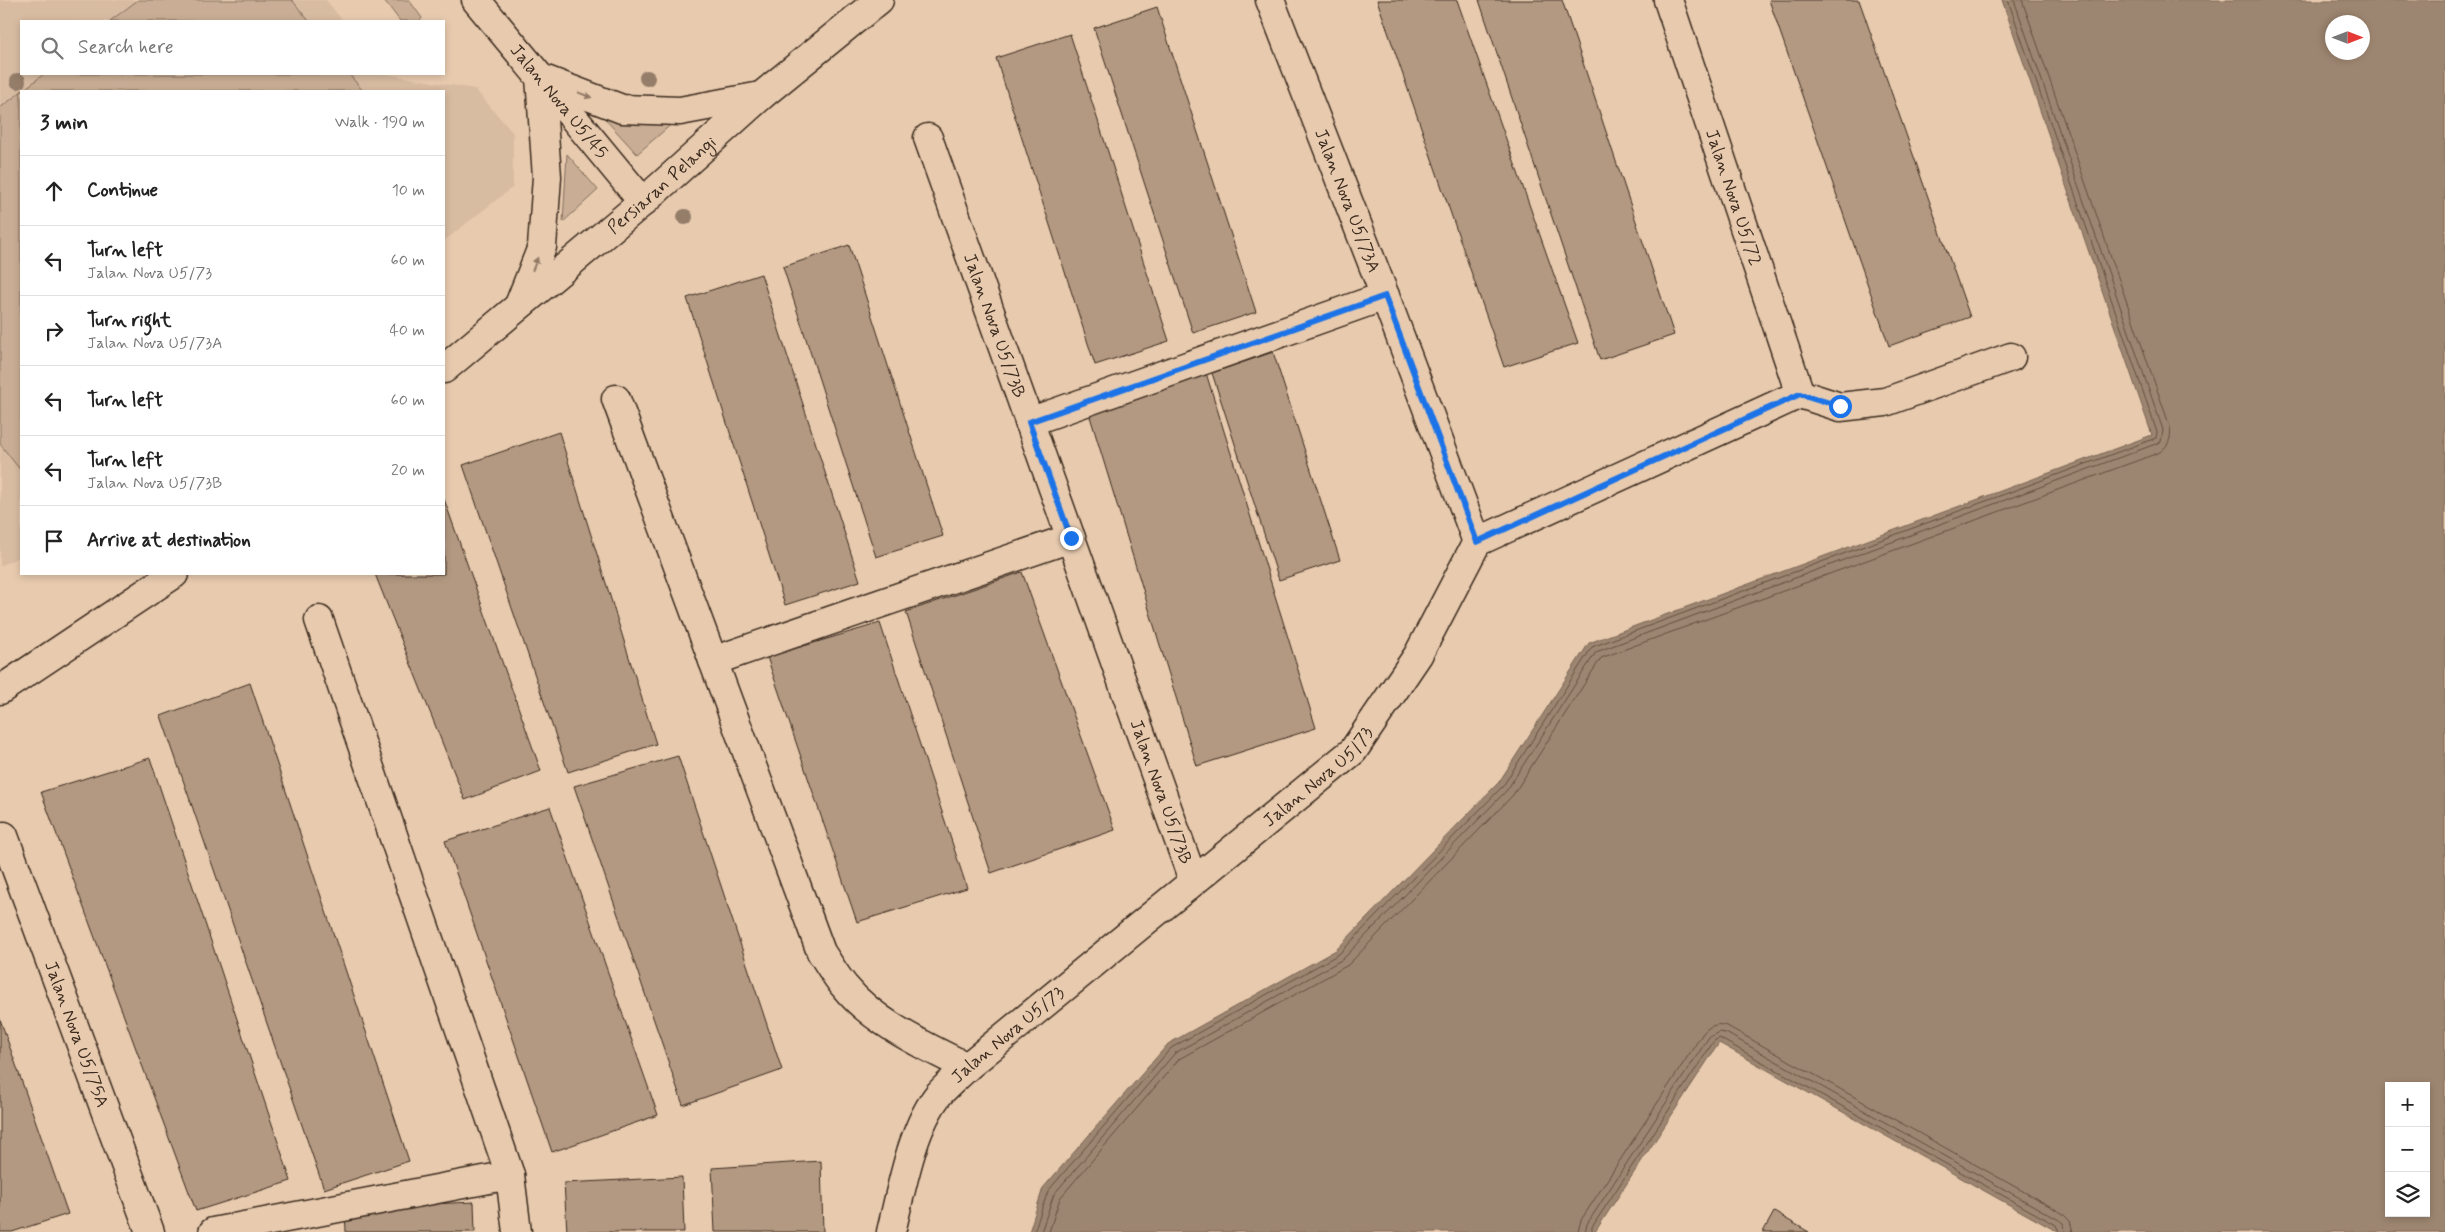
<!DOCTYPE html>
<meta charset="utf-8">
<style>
:root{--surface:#fff;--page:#f2f2f2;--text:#222;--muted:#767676;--line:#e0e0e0}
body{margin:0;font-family:Mynerve,sans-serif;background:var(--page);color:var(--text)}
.controls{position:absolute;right:15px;bottom:15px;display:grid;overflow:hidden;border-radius:0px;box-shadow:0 2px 8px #0003}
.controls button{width:45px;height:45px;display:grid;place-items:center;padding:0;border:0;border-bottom:1px solid var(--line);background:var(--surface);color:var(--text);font:25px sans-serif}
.compass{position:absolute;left:2325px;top:15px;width:45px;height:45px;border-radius:50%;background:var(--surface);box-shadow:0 2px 8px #0003;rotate:90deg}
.stop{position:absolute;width:15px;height:15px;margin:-11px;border:4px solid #1a73e8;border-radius:50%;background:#fff}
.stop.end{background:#1a73e8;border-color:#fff;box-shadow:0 1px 5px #0008}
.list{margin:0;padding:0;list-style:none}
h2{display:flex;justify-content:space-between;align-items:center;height:65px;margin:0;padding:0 20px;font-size:21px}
h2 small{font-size:16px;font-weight:400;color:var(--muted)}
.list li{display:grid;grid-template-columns:32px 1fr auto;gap:15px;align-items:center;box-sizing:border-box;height:70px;padding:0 20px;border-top:1px solid var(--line)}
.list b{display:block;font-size:19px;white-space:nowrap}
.list p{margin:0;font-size:16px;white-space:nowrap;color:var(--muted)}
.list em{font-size:16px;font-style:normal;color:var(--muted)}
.icon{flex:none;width:28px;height:28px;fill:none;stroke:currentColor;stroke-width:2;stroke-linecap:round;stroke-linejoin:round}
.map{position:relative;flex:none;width:2445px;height:1232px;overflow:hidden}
.search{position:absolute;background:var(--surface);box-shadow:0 2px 8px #0003;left:20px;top:20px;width:425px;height:55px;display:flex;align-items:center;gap:12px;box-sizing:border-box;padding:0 18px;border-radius:0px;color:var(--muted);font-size:19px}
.panel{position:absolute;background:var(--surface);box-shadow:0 2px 8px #0003;left:20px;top:90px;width:425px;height:485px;border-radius:0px}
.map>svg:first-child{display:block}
.built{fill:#d8bca2}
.green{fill:#c9ae95;stroke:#826c5a}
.water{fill:#9d8671;stroke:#766150;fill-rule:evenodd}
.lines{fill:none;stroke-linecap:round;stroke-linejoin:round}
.shore{stroke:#624f3f;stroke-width:1}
.building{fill:#b39982;stroke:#3b2a1e}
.minor-casing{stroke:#3b2a1e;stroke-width:31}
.minor{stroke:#e8cbaf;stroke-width:28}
.tree{fill:#947d69}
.oneway{fill:#927a66}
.route{stroke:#1a73e8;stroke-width:6}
.labels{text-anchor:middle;stroke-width:5;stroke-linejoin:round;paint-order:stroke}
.street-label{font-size:18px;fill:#3b2a1e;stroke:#e8cbaf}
</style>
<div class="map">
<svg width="2445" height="1232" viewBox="0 0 2445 1232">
<rect width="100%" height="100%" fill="#e8cbaf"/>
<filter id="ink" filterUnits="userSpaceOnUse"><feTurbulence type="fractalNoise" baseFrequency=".02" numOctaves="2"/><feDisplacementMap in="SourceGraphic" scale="10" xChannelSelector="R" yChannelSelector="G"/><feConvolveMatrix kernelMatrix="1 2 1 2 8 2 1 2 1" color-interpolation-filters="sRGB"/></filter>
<g filter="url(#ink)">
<path class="built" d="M 0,0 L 326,0 L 343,21 L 21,21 L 21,74 L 386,74 L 475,89 L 513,133 L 513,187 L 444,241 L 444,91 L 21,91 L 21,556 L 0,566 Z"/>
<path class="green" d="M 138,0 L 292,0 L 309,21 L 110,21 Z
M 384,0 L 409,0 L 422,18 L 420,21 L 400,21 Z
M 44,74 L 349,74 L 363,91 L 21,91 L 21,471 L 0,444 L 0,108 Z
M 605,119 L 674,122 L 637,154 Z
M 567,154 L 598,190 L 563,222 Z"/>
<path class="water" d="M 2002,0 L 2445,0 L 2445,1232 L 2058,1232 L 1719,1043 L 1595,1232 L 1029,1232 L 1043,1188 L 1168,1044 L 1336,950 L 1499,782 L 1589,643 L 2152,435 ZM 2332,22 L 2362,22 L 2362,52 L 2332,52 ZM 2389,1086 L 2426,1086 L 2426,1213 L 2389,1213 Z"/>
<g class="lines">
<path class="shore" d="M 1034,1232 L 1048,1191 L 1171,1048 L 1339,954 L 1503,786 L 1592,647 L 2156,438 L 2157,432 L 2008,0
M 1041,1232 L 1054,1194 L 1175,1053 L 1343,959 L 1507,790 L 1596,652 L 2161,442 L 2163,430 L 2014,0
M 1049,1232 L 1060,1198 L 1179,1059 L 1348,965 L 1513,795 L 1601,658 L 2158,453 C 2168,447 2172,439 2170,427 L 2022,0
M 1578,1232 L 1581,1220 L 1703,1033 C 1710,1025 1719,1022 1729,1027 L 2062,1213 L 2070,1221 L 2073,1232
M 1585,1232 L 1587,1224 L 1709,1037 L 1719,1032 L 1726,1033 L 2059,1220 L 2064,1224 L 2065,1232
M 1592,1232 L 1592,1227 L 1714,1041 L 1719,1038 L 2056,1225 L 2059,1232"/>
</g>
<path class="building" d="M 1377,0 L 1457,0 L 1578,343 L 1504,367 Z
M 1479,0 L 1562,0 L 1674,335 L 1600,360 Z
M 1769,0 L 1859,0 L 1970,317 L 1889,346 Z
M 1157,7 L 1256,312 L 1193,333 L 1094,28 Z
M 1070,34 L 1169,341 L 1095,365 L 996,58 Z
M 849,245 L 943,536 L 876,557 L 783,267 Z
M 761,274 L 860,581 L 785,605 L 687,298 Z
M 1273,352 L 1340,560 L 1279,580 L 1212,373 Z
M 1206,373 L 1316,728 L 1197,766 L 1088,410 Z
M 559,432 L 656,744 L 568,772 L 463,465 Z
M 444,499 L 541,771 L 465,800 L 375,574 L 444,574 Z
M 1022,572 L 1115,830 L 991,873 L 906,612 Z
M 880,623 L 967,888 L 857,922 L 767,657 Z
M 250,683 L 409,1161 L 324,1189 L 161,716 Z
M 678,756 L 782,1070 L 683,1105 L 574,786 Z
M 150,758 L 291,1181 L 196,1211 L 41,792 Z
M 550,807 L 658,1115 L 552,1152 L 445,841 Z
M 0,1019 L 68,1214 L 12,1232 L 0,1232 Z
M 821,1161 L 823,1232 L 715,1232 L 712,1168 Z
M 682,1177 L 684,1232 L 567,1232 L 564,1183 Z
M 474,1202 L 475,1232 L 346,1232 L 345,1208 Z
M 1774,1212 L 1809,1232 L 1763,1232 Z"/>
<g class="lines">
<defs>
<g id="minor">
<path id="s1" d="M 476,0 L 643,202"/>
<path id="s2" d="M 1270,0 L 1385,296 L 1477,542"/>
<path id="s3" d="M 1668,0 L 1800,394"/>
<path d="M 541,78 L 622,109 L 680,111 L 761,96"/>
<path id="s4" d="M 928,138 L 1193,880"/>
<path d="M 519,305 L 542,247 L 547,177 L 540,77"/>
<path id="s5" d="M 444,369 L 643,202 L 761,96 L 879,0"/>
<path d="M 1800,394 L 1840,407 L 1885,402 L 2011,357"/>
<path d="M 616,399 L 821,952 C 829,964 836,977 845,987 C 874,1023 927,1047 967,1067"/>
<path d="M 1029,422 L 1385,296"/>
<path d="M 319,620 L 510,1175 L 517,1232"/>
<path d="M 713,661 L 1071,538"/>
<path d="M 0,690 L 174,574"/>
<path id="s6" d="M 4,836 L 150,1232"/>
<path d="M 213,1232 L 510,1175"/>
<path id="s7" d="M 891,1232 C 901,1191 912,1127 939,1094 C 947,1085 958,1076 967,1067 L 1353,751 L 1418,655 L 1477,542 L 1800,394"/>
</g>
</defs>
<use href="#minor" class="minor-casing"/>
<use href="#minor" class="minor"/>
</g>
<g class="tree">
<circle cx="647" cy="78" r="8"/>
<circle cx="18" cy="81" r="8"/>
<circle cx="685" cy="217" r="8"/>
</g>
<defs><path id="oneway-solid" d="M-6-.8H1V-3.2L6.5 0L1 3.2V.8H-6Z" transform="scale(1.25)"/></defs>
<g class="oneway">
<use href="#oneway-solid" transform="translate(585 95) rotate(21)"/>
<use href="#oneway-solid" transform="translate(535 264) rotate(-68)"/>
</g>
</g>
<g class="lines" filter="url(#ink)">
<path class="route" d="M 1071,538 L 1029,422 L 1385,296 L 1477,542 L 1800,394 L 1840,406"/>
</g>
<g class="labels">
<g class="street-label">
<text dy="6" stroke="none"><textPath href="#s1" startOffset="131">Jalan Nova U5/45</textPath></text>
<text dy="6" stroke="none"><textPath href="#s5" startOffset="285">Persiaran Pelangi</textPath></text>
<text dy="6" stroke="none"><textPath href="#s3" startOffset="208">Jalan Nova U5/72</textPath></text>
<text dy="6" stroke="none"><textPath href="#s2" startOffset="215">Jalan Nova U5/73A</textPath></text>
<text dy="6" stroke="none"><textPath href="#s4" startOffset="199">Jalan Nova U5/73B</textPath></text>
<text dy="6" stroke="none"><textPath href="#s7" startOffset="642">Jalan Nova U5/73</textPath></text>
<text dy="6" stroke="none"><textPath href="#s4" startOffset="694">Jalan Nova U5/73B</textPath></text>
<text dy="6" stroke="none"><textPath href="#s6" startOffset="211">Jalan Nova U5/75A</textPath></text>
<text dy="6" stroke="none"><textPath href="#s7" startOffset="238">Jalan Nova U5/73</textPath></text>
</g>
</g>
</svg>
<div class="controls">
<button>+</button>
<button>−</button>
<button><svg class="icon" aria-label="layers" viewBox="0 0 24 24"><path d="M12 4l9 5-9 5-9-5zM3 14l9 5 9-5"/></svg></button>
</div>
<svg class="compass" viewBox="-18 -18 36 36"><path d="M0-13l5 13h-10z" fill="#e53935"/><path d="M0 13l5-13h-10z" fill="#767676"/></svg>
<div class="stop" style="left:1840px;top:406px"></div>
<div class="stop end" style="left:1071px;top:538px"></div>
<div class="search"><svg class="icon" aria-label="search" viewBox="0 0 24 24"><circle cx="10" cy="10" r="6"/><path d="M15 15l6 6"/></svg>Search here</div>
<section class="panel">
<h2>3 min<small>Walk · 190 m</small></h2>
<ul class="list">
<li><svg class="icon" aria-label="ahead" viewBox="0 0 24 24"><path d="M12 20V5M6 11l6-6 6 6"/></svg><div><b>Continue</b></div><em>10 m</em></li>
<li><svg class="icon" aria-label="left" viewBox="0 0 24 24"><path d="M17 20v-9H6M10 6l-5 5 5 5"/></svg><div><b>Turn left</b><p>Jalan Nova U5/73</p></div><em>60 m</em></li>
<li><svg class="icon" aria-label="right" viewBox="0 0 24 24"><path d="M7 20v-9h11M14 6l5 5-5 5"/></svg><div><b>Turn right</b><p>Jalan Nova U5/73A</p></div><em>40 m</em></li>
<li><svg class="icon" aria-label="left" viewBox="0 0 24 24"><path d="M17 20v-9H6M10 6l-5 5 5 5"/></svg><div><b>Turn left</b></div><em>60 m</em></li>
<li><svg class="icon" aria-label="left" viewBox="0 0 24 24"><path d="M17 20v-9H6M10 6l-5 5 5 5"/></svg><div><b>Turn left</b><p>Jalan Nova U5/73B</p></div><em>20 m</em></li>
<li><svg class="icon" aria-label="arrive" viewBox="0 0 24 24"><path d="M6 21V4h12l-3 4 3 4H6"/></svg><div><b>Arrive at destination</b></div></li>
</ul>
</section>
</div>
